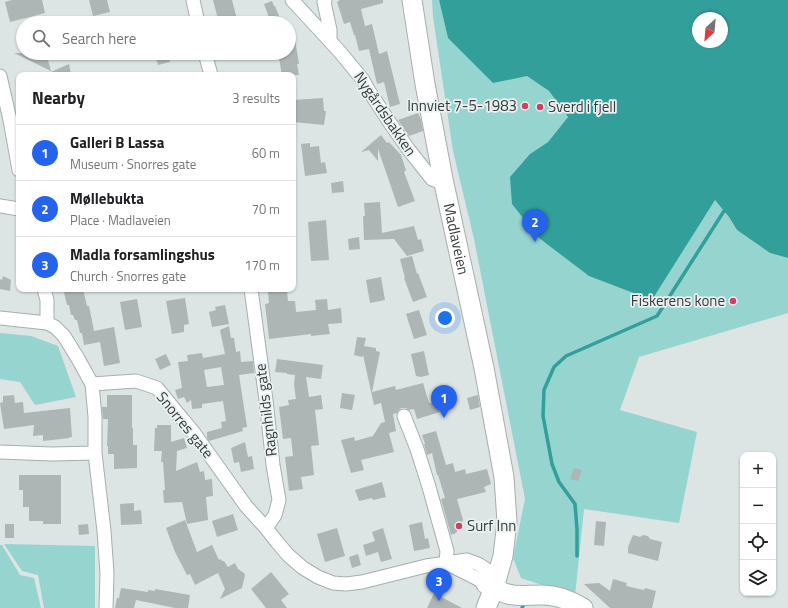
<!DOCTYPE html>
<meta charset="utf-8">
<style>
:root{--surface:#fff;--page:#f2f2f2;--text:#202124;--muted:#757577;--line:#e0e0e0;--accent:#2563eb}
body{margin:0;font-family:"Titillium Web",sans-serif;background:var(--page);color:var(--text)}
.controls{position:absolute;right:12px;bottom:12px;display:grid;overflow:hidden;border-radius:8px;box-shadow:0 1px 3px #0004}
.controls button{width:36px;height:36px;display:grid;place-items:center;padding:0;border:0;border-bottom:1px solid var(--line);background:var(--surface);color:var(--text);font:20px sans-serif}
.compass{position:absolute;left:692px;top:12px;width:36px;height:36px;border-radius:50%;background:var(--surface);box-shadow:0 1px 3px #0004;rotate:206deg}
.you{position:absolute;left:445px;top:318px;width:14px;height:14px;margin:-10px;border:3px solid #fff;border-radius:50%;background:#1a73e8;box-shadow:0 0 0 6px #1a73e833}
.badge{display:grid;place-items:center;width:26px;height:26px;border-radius:50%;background:var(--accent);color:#fff;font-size:13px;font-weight:700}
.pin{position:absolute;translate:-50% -33px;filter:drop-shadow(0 1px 2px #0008)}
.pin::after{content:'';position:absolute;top:21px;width:14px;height:12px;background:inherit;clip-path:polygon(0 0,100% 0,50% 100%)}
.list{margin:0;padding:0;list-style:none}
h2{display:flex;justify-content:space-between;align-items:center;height:52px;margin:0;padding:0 16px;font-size:17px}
h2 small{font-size:13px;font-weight:400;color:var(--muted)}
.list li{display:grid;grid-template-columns:26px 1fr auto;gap:12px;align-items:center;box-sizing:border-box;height:56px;padding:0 16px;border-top:1px solid var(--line)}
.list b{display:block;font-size:15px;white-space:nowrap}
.list p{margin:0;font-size:13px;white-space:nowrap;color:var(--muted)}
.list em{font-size:13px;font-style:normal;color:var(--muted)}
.icon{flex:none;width:22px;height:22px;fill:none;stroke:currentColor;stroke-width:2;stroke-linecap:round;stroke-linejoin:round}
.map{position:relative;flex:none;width:788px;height:608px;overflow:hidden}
.search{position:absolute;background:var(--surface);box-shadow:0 1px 3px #0004;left:16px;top:16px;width:280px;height:44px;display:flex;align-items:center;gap:10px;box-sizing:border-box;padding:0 14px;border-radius:22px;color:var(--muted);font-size:15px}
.panel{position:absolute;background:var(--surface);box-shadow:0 1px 3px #0004;left:16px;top:72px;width:280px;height:220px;border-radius:8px}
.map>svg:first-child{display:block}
.green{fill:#96d4d0}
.water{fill:#329f9b;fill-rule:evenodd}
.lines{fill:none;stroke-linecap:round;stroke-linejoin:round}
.stream{stroke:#329f9b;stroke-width:3.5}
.building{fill:#aeb5b5;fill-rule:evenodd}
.minor-casing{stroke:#a7aeae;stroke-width:15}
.secondary-casing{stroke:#a7aeae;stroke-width:21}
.minor{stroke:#fff;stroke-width:13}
.secondary{stroke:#fff;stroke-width:19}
.poi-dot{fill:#d04161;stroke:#eaf1f1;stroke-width:1.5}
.labels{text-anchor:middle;stroke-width:3.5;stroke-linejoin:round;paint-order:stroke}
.poi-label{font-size:15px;fill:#383b3b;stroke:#eaf1f1;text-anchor:end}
.street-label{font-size:15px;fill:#383b3b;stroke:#eaf1f1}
</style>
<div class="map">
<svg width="788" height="608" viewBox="0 0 788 608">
<rect width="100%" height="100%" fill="#dce4e4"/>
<path class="green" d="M 432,0 L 439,0 L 448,38 L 527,76 L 549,91 L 568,117 L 548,142 L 530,154 L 652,300 L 715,199 L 729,217 L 737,230 L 770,253 L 788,258 L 788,313 L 639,357 L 620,410 L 697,432 L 679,523 L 584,509 L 575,596 L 521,578 L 513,558 L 525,499 L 474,239 L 453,151 L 433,17 Z
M 0,333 L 31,336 L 58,346 L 76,397 L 35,405 L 20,382 L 0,379 Z
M 4,544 L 95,546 L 95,608 L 44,608 L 38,575 L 22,571 Z
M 0,545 L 2,545 L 20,575 L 34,578 L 41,608 L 0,608 Z"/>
<path class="water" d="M 439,0 L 788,0 L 788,258 L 770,253 L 737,230 L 729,217 L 715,200 L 652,300 L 589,276 L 539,238 L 512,204 L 510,177 L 530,154 L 548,142 L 568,117 L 549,91 L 527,76 L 493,83 L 448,38 ZM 698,18 L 722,18 L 722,42 L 698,42 Z"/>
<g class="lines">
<path class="stream" d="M 577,556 L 577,529 L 575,504 L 559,482 L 552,464 L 543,416 L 544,390 L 554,367 L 566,356 L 657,316 L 724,211
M 522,608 L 523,606"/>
</g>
<path class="building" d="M 12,0 L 42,0 L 45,13 L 10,22 L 5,2 Z
M 89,0 L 107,0 L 110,12 L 93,16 Z
M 213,0 L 232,0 L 238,23 L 219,23 Z
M 339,0 L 383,0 L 383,3 L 361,9 L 365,26 L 372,24 L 379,54 L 387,51 L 400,104 L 390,107 L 384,82 L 377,84 L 369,49 L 359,51 L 355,35 L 354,35 L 350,22 L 344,24 L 337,2 L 339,1 Z
M 272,1 L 274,6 L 275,6 L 282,23 L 271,23 L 264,4 Z
M 289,33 L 294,33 L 299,64 L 297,64 L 299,75 L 282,75 L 278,53 L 289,53 Z
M 14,53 L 46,53 L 51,71 Z
M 155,53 L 168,53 L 170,62 L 158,65 Z
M 69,64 L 71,75 L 44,75 Z
M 323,98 L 324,111 L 326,111 L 324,125 L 293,122 L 293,100 Z
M 418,113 L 421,120 L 423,131 L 409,136 L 398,120 Z
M 381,135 L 387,143 L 389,142 L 401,155 L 406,170 L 404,172 L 415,201 L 398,207 L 378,149 L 378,161 L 369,150 L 361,152 Z
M 310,143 L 310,147 L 319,146 L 321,163 L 325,162 L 327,173 L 305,176 L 301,144 Z
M 343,181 L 344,192 L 332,193 L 331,183 Z
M 380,202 L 382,233 L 414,226 L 418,240 L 421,239 L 424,251 L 407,256 L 394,239 L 364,240 L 363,216 L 365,216 L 364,203 Z
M 326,220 L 329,260 L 311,261 L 308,222 Z
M 359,237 L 360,249 L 349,250 L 348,239 Z
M 412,256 L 417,274 L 418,273 L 427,297 L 413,302 L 404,278 L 405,278 L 400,259 Z
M 3,276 L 11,280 L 10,291 L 0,289 L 0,279 L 2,280 Z
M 381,277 L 385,300 L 370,303 L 366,280 Z
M 63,289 L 83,289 L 87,306 L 89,306 L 94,331 L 114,327 L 120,363 L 104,366 L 100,342 L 84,345 L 82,333 L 80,333 L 77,320 L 75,320 L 73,315 L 71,315 L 69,305 L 67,305 Z
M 287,290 L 288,301 L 295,301 L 296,312 L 316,310 L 315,300 L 327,299 L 328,310 L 341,308 L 342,323 L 328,324 L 330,334 L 311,336 L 311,334 L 269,339 L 265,304 L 269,303 L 268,292 Z
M 185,298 L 189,324 L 184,325 L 184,332 L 172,334 L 166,301 Z
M 137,299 L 142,327 L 125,330 L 120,302 Z
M 225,305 L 229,324 L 212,327 L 209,312 L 216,310 L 215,307 Z
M 419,310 L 427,335 L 414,339 L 406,314 Z
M 229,326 L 231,338 L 234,338 L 236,352 L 240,351 L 241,362 L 253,361 L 254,373 L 239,375 L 247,427 L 242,428 L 243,431 L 209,441 L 207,438 L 207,432 L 222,428 L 221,422 L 226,421 L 223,401 L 202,404 L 202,408 L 192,409 L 191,400 L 187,403 L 184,397 L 178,399 L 175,390 L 182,388 L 178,362 L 188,361 L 187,355 L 202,353 L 203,358 L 225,354 L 220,330 ZM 221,367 L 224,385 L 207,387 L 204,370 Z
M 357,337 L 366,338 L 364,346 L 376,348 L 376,351 L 380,352 L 372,392 L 395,386 L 396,390 L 423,383 L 429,403 L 437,401 L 440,412 L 417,419 L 414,409 L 409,410 L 406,408 L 401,408 L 398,411 L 397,413 L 393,414 L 396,431 L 389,433 L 394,452 L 361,460 L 364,470 L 351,473 L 341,440 L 354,437 L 355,441 L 373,436 L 381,423 L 385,422 L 381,403 L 374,405 L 363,355 L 362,357 L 354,355 Z
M 424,351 L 429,375 L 421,377 L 416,376 L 411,354 Z
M 166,354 L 171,365 L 160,370 L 155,359 Z
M 277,359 L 323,365 L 321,379 L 306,377 L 309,397 L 321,395 L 323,409 L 315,410 L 319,445 L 311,446 L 314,475 L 301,477 L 303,489 L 289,491 L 285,457 L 293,456 L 291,438 L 283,439 L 279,407 L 289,405 L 288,400 L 296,399 L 294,385 L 295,375 L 287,374 L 287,373 L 275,372 Z
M 342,393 L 355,395 L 352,410 L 340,408 Z
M 14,395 L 15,403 L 23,402 L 24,413 L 70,408 L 72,437 L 69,437 L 70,438 L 43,441 L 43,435 L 33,436 L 34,425 L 4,429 L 0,403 L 3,402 L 3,396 Z
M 107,395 L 132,395 L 132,428 L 133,428 L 133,445 L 137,445 L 137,468 L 114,469 L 114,454 L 108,454 L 108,446 L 107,446 L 108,419 L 103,419 L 102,407 L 107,407 Z
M 478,395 L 480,407 L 470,410 L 467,398 Z
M 157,425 L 171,425 L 171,442 L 184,438 L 187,448 L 177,451 L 176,471 L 197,462 L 200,472 L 204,471 L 205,480 L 212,479 L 213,496 L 206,497 L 208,520 L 187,524 L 182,502 L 164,503 L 163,490 L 165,490 L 163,462 L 161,462 L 162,451 L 154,451 L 155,428 L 157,428 Z
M 436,431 L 446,465 L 453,463 L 455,472 L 465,469 L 466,474 L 487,469 L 491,484 L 484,487 L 486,492 L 457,499 L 463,520 L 456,533 L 451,535 L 441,499 L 445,498 L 438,475 L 437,475 L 432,453 L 427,455 L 424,444 L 425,444 L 422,435 Z
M 245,442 L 248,457 L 252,456 L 254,469 L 241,472 L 239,462 L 234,463 L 231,448 Z
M 574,468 L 582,470 L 578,481 L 570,479 Z
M 19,475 L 61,475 L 61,524 L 43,524 L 43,521 L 29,521 L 29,507 L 23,507 L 23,490 L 19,490 Z
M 382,482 L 386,497 L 373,500 L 372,498 L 359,501 L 355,490 Z
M 134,503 L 134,511 L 141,510 L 142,524 L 121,525 L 120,504 Z
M 233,514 L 238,530 L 217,537 L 212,521 Z
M 185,520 L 197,552 L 212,545 L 219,560 L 221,559 L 222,561 L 224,561 L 228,567 L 235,563 L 238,569 L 244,573 L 245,575 L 242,588 L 220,599 L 225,589 L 218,573 L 195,585 L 190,574 L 187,575 L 175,552 L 166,528 Z
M 596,521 L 606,522 L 604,546 L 594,545 Z
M 422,522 L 425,539 L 428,538 L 430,548 L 414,551 L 409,525 Z
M 5,524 L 14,524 L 14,538 L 5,538 Z
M 88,524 L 89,534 L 79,535 L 78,525 Z
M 337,528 L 345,556 L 325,562 L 317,534 Z
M 383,528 L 392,559 L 381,562 L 378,552 L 366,556 L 363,545 L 375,541 L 372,532 Z
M 633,535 L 640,537 L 643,535 L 648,536 L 650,539 L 662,542 L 658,561 L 628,553 L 628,547 Z
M 358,554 L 361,565 L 352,568 L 349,557 Z
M 271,572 L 289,594 L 281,600 L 287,608 L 266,608 L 251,589 Z
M 613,579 L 627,583 L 626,586 L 644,590 L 645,588 L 656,591 L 652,608 L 610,608 L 584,584 L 599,583 L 610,591 Z
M 121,588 L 148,592 L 148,590 L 155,591 L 155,589 L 190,595 L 188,608 L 175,608 L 136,600 L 134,608 L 115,608 L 117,598 L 119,598 Z
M 434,593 L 462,608 L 427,608 Z"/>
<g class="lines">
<defs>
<path id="minor" d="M 193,0 L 198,23
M 292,0 L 340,52 L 363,80 L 369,91 L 392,126 L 409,150 L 432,179 L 437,181 L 443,179
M 325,0 L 324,2 L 330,30 L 330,41
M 205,53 L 211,75
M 0,76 L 10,120 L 19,170
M 0,206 L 19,209
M 44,289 L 47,300 L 47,323
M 251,289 L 266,400 L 273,465 L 279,500 L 275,515 L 266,528
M 0,318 L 47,323 L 55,327 L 64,336 L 77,357 L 92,384
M 404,416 L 417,449 L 429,487 L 447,551 L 446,563
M 0,452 L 52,454 L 95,453
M 446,563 L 474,577 L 486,584
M 106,608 L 107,573 L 104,531 L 95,453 L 95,417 L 92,384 L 136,381 L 157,388 L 175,410 L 194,433 L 246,506 L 266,528 L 277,542 L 288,555 L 303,568 L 318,577 L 333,583 L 346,584 L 362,582 L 426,566 L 467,560 L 478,564 L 489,571"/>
<g id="secondary">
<path id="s1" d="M 412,0 L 425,84 L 443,179 L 484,368 L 504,477 L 507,522 L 503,556 L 494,588 L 486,608"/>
<path d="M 486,584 C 493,588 500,592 508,594 C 519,597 528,595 539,595 C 555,594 570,600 583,608"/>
</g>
</defs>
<use href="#minor" class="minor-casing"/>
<use href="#secondary" class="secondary-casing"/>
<use href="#minor" class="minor"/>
<use href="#secondary" class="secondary"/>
</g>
<g class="poi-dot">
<circle cx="525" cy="106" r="4"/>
<circle cx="540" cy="107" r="4"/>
<circle cx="733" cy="301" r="4"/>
<circle cx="459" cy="526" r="4"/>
</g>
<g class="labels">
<g class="poi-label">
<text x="517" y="111">Innviet 7-5-1983</text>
<text x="548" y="112" text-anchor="start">Sverd i fjell</text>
<text x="725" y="306">Fiskerens kone</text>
<text x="467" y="531" text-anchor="start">Surf Inn</text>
</g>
<g class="street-label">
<text transform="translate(385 114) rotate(56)" y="5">Nygårdsbakken</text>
<text dy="5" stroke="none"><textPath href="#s1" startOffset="243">Madlaveien</textPath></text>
<text transform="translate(266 410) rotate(-97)" y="5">Ragnhilds gate</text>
<text transform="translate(185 425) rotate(51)" y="5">Snorres gate</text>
</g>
</g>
</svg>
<div class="controls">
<button>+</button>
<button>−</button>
<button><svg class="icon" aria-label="locate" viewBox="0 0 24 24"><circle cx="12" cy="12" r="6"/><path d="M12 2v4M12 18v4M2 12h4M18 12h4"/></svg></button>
<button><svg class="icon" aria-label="layers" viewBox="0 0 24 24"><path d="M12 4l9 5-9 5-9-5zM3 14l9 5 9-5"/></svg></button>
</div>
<svg class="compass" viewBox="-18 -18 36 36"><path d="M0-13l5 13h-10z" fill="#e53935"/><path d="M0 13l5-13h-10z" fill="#757577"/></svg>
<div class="you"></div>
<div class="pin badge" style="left:444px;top:418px">1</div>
<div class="pin badge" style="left:535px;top:242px">2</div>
<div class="pin badge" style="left:439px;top:601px">3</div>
<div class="search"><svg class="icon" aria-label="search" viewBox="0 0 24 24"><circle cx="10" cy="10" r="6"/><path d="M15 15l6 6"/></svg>Search here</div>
<section class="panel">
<h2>Nearby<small>3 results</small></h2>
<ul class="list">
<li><span class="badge">1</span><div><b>Galleri B Lassa</b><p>Museum · Snorres gate</p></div><em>60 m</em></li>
<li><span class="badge">2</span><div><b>Møllebukta</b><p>Place · Madlaveien</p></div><em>70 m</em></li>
<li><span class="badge">3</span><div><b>Madla forsamlingshus</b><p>Church · Snorres gate</p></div><em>170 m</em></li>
</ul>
</section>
</div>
